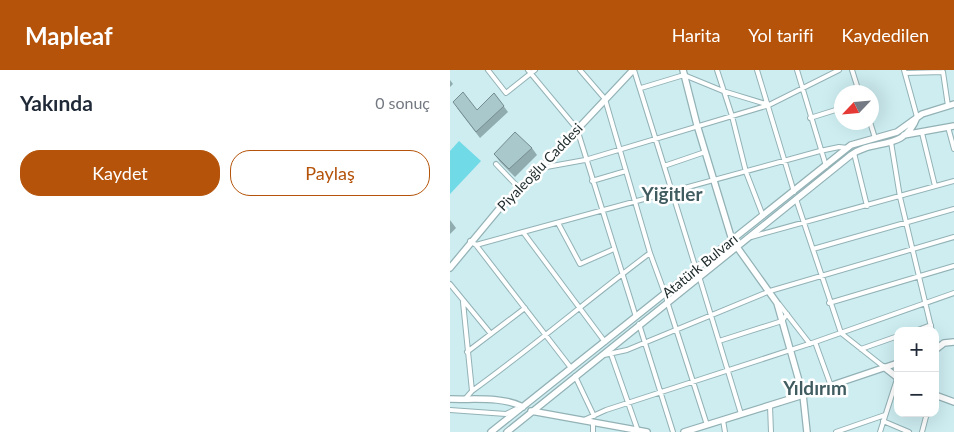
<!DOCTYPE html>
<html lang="tr">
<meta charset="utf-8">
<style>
:root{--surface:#fff;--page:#f6f6f7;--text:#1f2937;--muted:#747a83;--line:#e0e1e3;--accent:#b45309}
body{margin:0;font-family:Lato,sans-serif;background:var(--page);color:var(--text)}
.controls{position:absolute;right:15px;bottom:15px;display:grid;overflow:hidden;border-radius:10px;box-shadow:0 5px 20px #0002}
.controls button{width:45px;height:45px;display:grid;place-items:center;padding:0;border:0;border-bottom:1px solid var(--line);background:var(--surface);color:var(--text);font:25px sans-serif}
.compass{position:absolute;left:384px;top:15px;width:45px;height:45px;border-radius:50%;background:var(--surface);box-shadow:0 5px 20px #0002;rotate:244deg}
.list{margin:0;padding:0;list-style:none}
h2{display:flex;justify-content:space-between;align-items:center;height:65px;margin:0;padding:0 20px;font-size:21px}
h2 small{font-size:16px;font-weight:400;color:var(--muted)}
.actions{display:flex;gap:10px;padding:15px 20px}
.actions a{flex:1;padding:11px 0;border:1px solid var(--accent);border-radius:20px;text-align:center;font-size:18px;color:var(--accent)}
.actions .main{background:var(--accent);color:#fff}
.map{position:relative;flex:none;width:504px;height:362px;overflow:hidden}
header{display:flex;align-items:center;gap:30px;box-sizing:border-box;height:70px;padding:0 25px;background:var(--accent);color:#fff}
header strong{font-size:24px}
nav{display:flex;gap:28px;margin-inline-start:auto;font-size:18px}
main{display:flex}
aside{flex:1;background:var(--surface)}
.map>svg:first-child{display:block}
.green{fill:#70dae7}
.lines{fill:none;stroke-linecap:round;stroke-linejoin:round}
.street-casing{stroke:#93b2b6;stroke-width:6}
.secondary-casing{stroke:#93b2b6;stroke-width:8}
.street{stroke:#fff;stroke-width:4}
.secondary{stroke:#fff;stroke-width:5.5}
.wall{fill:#91acaf}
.building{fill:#a9c8cc;stroke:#768c8f}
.labels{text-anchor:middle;stroke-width:5;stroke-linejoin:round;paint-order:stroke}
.street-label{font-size:14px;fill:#202c2d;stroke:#fff}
.district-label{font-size:19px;font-weight:bold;fill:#405c60;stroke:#fff}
</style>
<header>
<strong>Mapleaf</strong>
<nav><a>Harita</a><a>Yol tarifi</a><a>Kaydedilen</a></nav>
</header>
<main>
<aside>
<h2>Yakında<small>0 sonuç</small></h2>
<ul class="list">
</ul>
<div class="actions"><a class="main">Kaydet</a><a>Paylaş</a></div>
</aside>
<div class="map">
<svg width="504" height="362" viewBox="0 0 504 362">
<rect width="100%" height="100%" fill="#cdedf1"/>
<path class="green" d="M 9,71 L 31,91 L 0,124 L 0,81 Z"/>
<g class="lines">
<defs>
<path id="street" d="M 38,0 L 56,23 L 85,0
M 78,0 L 127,59 L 186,247
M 130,0 L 155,29 L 200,183 L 215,224
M 184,0 L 214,96
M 267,0 L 282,46 L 296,102 L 313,146
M 307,0 L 344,122
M 347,0 L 376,96
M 402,0 L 409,22
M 454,0 L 467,47
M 493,2 L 498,36
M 455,3 L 493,2
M 191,18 L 234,5 L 273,21 L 319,35
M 360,48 L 392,38
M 420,52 L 425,68
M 498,57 L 504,79
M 472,63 L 485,116
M 441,72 L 450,127 L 482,261
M 404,83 L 417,136
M 46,94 L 69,118
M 91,98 L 135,90 L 319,35 L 389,0
M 142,111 L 176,101
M 346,129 L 391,263 L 434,297
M 108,153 L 130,194 L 164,179
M 301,167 L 504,111
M 20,171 L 26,175 L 121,298
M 26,175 L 73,162
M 363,179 L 504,139
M 246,199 L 214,96 L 255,82
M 249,206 L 291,344
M 0,214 L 41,264
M 217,231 L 257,355
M 13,232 L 22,321 L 15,329
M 379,233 L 504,196
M 329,234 L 360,274
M 189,254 L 223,362
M 465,261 L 481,255
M 269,271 L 332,251 L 337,244
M 155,272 L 73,162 L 370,81 L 389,77 L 398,78
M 365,272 L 381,316
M 411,279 L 448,266
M 17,282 L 75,238
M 161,284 L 188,361
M 154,285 L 177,280 L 320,221 L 504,167
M 125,306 L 144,346
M 22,321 C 83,277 140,228 200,183
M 320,336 L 321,362
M 0,340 L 56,344 L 66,339
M 134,350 L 156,340 L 365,272 L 504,223
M 273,350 L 275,362
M 433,351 L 459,362
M 143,353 L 143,362
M 386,362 L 435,345
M 430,362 L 448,306
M 472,362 L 477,343"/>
<path id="secondary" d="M 233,0 L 247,55 L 282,170 L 327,233 L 353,325 L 357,362
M 454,65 L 504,56
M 0,198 L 49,139 L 91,98 L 183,0
M 485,280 L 494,273 L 504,272
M 434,297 L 448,308
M 485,325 L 504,332
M 0,329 C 23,330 52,326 73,337
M 81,341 L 197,362
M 41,362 L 401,75 L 447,62 L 472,44 L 504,34
M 57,362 L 401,85 C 424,68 454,82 467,47
M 234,362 L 353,325 L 448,293"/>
</defs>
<use href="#street" class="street-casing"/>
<use href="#secondary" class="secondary-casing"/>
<use href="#street" class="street"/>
<use href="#secondary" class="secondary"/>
</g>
<path class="wall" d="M 0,10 L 3,14 L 0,17 Z
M 44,23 L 58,42 L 30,68 L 7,38 L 27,40 Z
M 82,78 L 87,85 L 65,107 L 50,92 L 44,84 Z
M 0,150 L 6,158 L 0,164 Z"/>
<path class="building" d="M 13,22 L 27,40 L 44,23 L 54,36 L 26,62 L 3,32 Z
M 65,62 L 82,78 L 59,99 L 44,84 Z"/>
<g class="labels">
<g class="street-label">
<text transform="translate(90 97) rotate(-46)" y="5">Piyaleoğlu Caddesi</text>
<text transform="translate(250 196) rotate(-39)" y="5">Atatürk Bulvarı</text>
</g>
<g class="district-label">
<text x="222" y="131">Yiğitler</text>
<text x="365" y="325">Yıldırım</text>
</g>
</g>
</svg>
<div class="controls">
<button>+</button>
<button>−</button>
</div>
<svg class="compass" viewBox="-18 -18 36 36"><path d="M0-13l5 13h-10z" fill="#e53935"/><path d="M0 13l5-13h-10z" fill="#747a83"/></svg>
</div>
</main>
